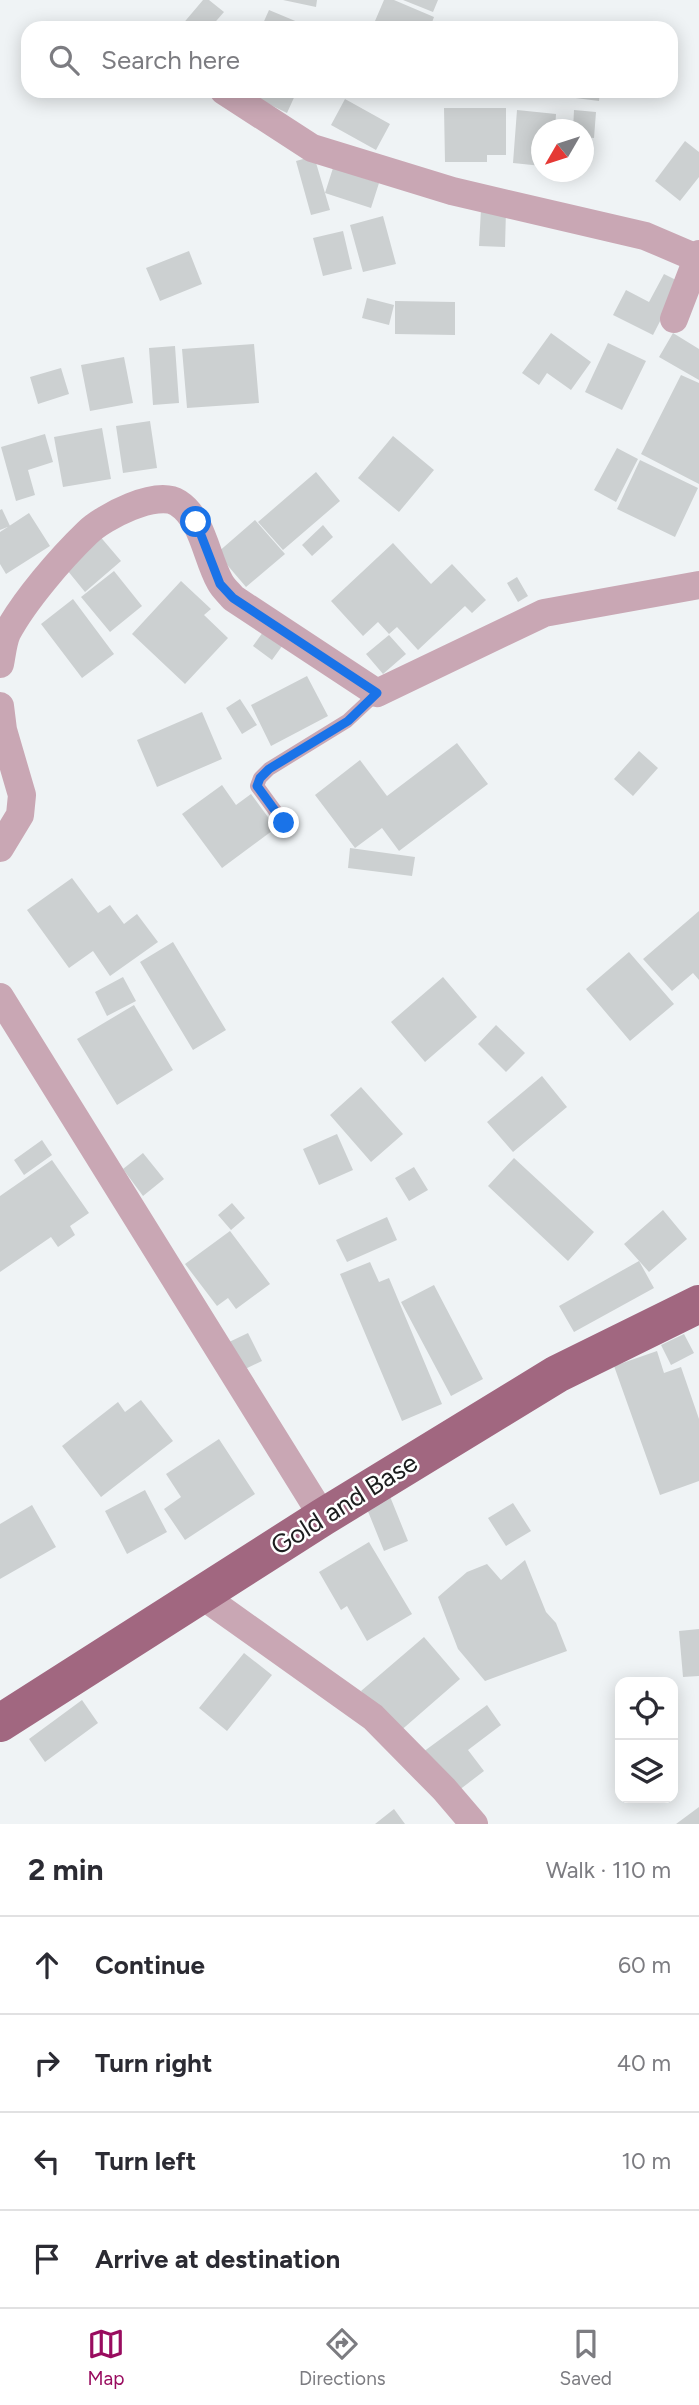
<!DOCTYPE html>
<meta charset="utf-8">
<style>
:root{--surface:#fff;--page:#f2f2f3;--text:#2b2b33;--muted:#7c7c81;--line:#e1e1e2;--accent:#990c5f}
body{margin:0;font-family:Figtree,sans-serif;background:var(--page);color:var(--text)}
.controls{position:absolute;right:21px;bottom:21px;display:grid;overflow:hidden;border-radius:14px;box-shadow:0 4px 18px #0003}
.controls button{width:63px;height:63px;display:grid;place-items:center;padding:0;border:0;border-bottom:2px solid var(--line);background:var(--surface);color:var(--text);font:35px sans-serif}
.compass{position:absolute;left:531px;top:119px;width:63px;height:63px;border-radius:50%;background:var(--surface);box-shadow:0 4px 18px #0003;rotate:231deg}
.stop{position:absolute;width:21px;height:21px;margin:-16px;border:5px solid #1a73e8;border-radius:50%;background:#fff}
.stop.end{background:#1a73e8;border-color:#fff;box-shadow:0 2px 7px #0008}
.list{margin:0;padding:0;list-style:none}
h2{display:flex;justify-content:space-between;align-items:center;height:91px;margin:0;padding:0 28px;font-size:30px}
h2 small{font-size:23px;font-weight:400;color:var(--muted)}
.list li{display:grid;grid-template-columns:46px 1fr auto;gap:21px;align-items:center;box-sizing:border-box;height:98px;padding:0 28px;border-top:2px solid var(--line)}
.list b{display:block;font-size:26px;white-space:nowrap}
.list em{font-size:23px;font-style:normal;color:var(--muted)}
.icon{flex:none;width:38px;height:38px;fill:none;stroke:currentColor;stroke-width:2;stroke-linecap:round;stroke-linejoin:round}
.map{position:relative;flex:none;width:699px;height:1824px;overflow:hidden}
.search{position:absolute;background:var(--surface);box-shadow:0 4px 18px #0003;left:21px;right:21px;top:21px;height:77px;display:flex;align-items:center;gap:18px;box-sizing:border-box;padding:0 24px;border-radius:21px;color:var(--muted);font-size:26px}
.sheet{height:483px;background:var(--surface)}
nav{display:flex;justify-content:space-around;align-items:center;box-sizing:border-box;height:98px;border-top:2px solid var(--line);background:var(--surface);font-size:19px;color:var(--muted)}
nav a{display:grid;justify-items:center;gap:4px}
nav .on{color:var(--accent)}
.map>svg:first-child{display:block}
.building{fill:#ccd0d1}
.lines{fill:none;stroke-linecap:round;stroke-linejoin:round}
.service{stroke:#c9a7b4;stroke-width:14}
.minor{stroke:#c9a7b4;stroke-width:28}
.primary{stroke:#a16780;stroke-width:38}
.route{stroke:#1a73e8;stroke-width:9}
.labels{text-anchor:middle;stroke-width:5;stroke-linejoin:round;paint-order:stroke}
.street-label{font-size:26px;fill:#1c1d1e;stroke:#fff}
</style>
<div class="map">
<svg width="699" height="1824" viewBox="0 0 699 1824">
<rect width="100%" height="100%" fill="#eff3f5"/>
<path class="building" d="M 203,0 L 209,0 L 224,12 L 210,28 L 183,28 L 181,26 Z
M 283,0 L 317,0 L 316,7 Z
M 384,0 L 394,0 L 434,17 L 430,28 L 372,28 Z
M 403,0 L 438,0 L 433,12 Z
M 269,10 L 312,28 L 261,28 Z
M 242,91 L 297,91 L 287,113 Z
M 561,91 L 600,91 L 599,101 L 560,96 Z
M 345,99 L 390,124 L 376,150 L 331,125 Z
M 444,108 L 506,108 L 506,155 L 487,155 L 487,162 L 445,162 Z
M 517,110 L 556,114 L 555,130 L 542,130 L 542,166 L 513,163 Z
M 574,110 L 596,112 L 594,138 L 584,137 L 584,130 L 573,130 Z
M 685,141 L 699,152 L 699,177 L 680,201 L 655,181 Z
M 314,156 L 330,210 L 311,215 L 296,161 Z
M 333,168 L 379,183 L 371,208 L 325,193 Z
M 481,209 L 506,210 L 505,247 L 479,246 Z
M 383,216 L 396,264 L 363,272 L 350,225 Z
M 343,231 L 352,269 L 323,276 L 313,238 Z
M 189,251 L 202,284 L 160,301 L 146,268 Z
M 664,274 L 680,282 L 653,335 L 613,315 L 626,290 L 649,302 Z
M 367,298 L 394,305 L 389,325 L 362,318 Z
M 395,301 L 455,302 L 455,335 L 395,334 Z
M 551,333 L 591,362 L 571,390 L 547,373 L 539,385 L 522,373 Z
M 673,333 L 699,349 L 699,380 L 659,357 Z
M 608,343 L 646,361 L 622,410 L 585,392 Z
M 254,344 L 259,403 L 187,408 L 182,349 Z
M 175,346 L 179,403 L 153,405 L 149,348 Z
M 124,357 L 133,403 L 90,411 L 81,365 Z
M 61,368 L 69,394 L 38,404 L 30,377 Z
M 681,375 L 699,383 L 699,484 L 641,454 Z
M 150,421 L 157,468 L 123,473 L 116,426 Z
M 102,428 L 111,479 L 63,487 L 54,437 Z
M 45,434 L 53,462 L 28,470 L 35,495 L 16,501 L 1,447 Z
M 393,436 L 434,470 L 399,512 L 358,478 Z
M 617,448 L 638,459 L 616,502 L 594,490 Z
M 640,460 L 698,488 L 675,537 L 617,509 Z
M 316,472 L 340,501 L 283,550 L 258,522 Z
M 2,509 L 10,526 L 0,530 L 0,510 Z
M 29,513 L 50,546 L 6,574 L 0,564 L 0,532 Z
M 255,520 L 285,554 L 246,587 L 217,553 Z
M 323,525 L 333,537 L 312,556 L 302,545 Z
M 98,534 L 121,561 L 85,592 L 63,565 Z
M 393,543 L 431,584 L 452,564 L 486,600 L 472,613 L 465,606 L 418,650 L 397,627 L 389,634 L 378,622 L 363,636 L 331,601 Z
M 114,571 L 142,606 L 110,632 L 81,597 Z
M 517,577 L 528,596 L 518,602 L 507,583 Z
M 181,581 L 211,609 L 204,615 L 228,638 L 185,684 L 132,634 Z
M 73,599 L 114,654 L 82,678 L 41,624 Z
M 266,628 L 285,642 L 272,660 L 253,646 Z
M 389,635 L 406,654 L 383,674 L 366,654 Z
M 307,676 L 328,716 L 271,746 L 251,705 Z
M 240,699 L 257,725 L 242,734 L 226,708 Z
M 202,712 L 222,759 L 157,787 L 137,740 Z
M 457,743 L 488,784 L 399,851 L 382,828 L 355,848 L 315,795 L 360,760 L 387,796 Z
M 639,751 L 658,768 L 633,796 L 614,779 Z
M 222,785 L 236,805 L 251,794 L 276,828 L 222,868 L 182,814 Z
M 350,848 L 415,857 L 412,876 L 348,868 Z
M 72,878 L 98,913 L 110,905 L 124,924 L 137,914 L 158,942 L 110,976 L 93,951 L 69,968 L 27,910 Z
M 699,911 L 699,980 L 693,973 L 672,991 L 643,959 Z
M 173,942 L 226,1030 L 193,1050 L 140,962 Z
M 629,952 L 674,1004 L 630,1041 L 586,989 Z
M 123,977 L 136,1001 L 107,1016 L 95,992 Z
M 443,977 L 477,1017 L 425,1062 L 391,1022 Z
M 134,1005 L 173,1070 L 117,1105 L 77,1039 Z
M 496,1025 L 525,1053 L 506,1072 L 478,1044 Z
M 542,1076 L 567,1107 L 513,1152 L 487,1122 Z
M 361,1087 L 403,1134 L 371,1162 L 330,1115 Z
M 337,1134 L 353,1170 L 319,1185 L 303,1149 Z
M 42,1140 L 52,1155 L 24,1175 L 14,1160 Z
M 143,1153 L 164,1179 L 143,1196 L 123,1169 Z
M 514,1158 L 594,1232 L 568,1261 L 488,1186 Z
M 52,1160 L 89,1213 L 70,1226 L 75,1235 L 58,1247 L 51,1237 L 0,1272 L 0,1196 Z
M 414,1167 L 428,1190 L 409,1201 L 395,1178 Z
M 232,1203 L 245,1218 L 231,1230 L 218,1215 Z
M 663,1210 L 687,1239 L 649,1272 L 624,1244 Z
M 387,1217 L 397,1240 L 347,1262 L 336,1240 Z
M 230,1231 L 270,1284 L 236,1309 L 228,1298 L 217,1306 L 185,1264 Z
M 639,1261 L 654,1288 L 574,1332 L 559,1306 Z
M 370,1262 L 379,1282 L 389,1278 L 442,1404 L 402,1421 L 340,1274 Z
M 434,1285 L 483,1379 L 451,1396 L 401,1302 Z
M 248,1333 L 262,1361 L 239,1372 L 225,1344 Z
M 684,1334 L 694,1353 L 671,1365 L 661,1345 Z
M 657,1351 L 664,1373 L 681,1367 L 699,1419 L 699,1481 L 660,1495 L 614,1366 Z
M 141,1400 L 173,1441 L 101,1497 L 62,1446 L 118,1402 L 125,1412 Z
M 219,1439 L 255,1494 L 185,1540 L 164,1509 L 181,1497 L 166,1474 Z
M 145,1490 L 167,1532 L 127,1554 L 105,1511 Z
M 389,1494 L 408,1541 L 384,1551 L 365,1504 Z
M 513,1503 L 531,1531 L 506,1546 L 488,1518 Z
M 32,1505 L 56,1547 L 0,1579 L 0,1524 Z
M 369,1542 L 412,1614 L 367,1641 L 347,1606 L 341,1610 L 319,1572 Z
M 525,1560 L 546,1612 L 556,1623 L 567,1651 L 485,1681 L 458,1649 L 438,1597 L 467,1572 L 487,1564 L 501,1580 Z
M 699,1629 L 699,1676 L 683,1677 L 679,1631 Z
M 424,1637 L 460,1679 L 398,1733 L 361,1691 Z
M 244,1653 L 272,1675 L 227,1731 L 199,1708 Z
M 82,1700 L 98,1723 L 45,1762 L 29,1739 Z
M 487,1705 L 501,1725 L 468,1750 L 484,1771 L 454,1794 L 423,1752 Z
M 699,1807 L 699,1824 L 676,1824 Z
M 394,1809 L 405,1824 L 375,1824 Z"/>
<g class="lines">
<path class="service" d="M 284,823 L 257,786 L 260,778 L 269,769 L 347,721 L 377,693"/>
<path class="minor" d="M 224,91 L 312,148 L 452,191 L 645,236 L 699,259
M 674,319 L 699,254
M 0,664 C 2,654 3,642 7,633 C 24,601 61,558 87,533 C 103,517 157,489 178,503 C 203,519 206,557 220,582 C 223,588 229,593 233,598 L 377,693 L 544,613 L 699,585
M 0,706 L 3,730 L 22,795 L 20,815 L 0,848
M 0,997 L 323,1517
M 200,1594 L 373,1717 L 444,1789 L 474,1824"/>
<path class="primary" d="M 0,1723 L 323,1517 L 557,1374 L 699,1304"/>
</g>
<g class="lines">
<path class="route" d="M 196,522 L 220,584 L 233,598 L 377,693 L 348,721 L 269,769 L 260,778 L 257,786 L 284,823"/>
</g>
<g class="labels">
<g class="street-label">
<text transform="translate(344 1504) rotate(-32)" y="9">Gold and Base</text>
</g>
</g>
</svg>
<div class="controls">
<button><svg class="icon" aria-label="locate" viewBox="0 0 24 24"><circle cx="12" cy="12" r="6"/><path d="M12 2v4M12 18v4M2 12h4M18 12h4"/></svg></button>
<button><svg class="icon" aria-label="layers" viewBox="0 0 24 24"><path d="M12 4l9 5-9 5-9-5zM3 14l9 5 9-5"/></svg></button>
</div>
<svg class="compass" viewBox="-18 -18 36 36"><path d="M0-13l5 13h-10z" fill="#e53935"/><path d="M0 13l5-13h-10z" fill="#7c7c81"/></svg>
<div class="stop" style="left:196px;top:522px"></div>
<div class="stop end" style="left:284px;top:823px"></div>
<div class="search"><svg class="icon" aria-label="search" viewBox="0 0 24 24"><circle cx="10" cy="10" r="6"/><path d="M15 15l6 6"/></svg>Search here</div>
</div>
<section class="sheet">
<h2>2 min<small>Walk · 110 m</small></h2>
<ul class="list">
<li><svg class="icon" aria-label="ahead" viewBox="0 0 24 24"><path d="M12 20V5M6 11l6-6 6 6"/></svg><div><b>Continue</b></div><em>60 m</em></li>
<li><svg class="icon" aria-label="right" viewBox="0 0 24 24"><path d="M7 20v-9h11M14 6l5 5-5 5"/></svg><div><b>Turn right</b></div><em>40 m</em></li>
<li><svg class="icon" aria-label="left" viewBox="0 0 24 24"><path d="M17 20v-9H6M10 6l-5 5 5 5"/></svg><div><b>Turn left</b></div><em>10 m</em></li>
<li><svg class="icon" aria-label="arrive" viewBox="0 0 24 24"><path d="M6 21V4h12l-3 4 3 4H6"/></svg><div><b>Arrive at destination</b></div></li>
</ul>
</section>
<nav>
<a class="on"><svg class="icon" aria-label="map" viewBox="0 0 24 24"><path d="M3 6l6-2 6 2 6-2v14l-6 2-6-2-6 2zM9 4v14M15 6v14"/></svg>Map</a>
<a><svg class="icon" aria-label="directions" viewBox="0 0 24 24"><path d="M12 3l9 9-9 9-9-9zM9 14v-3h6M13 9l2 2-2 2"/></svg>Directions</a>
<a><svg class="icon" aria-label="saved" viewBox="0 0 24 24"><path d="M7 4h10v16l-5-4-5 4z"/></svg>Saved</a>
</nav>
